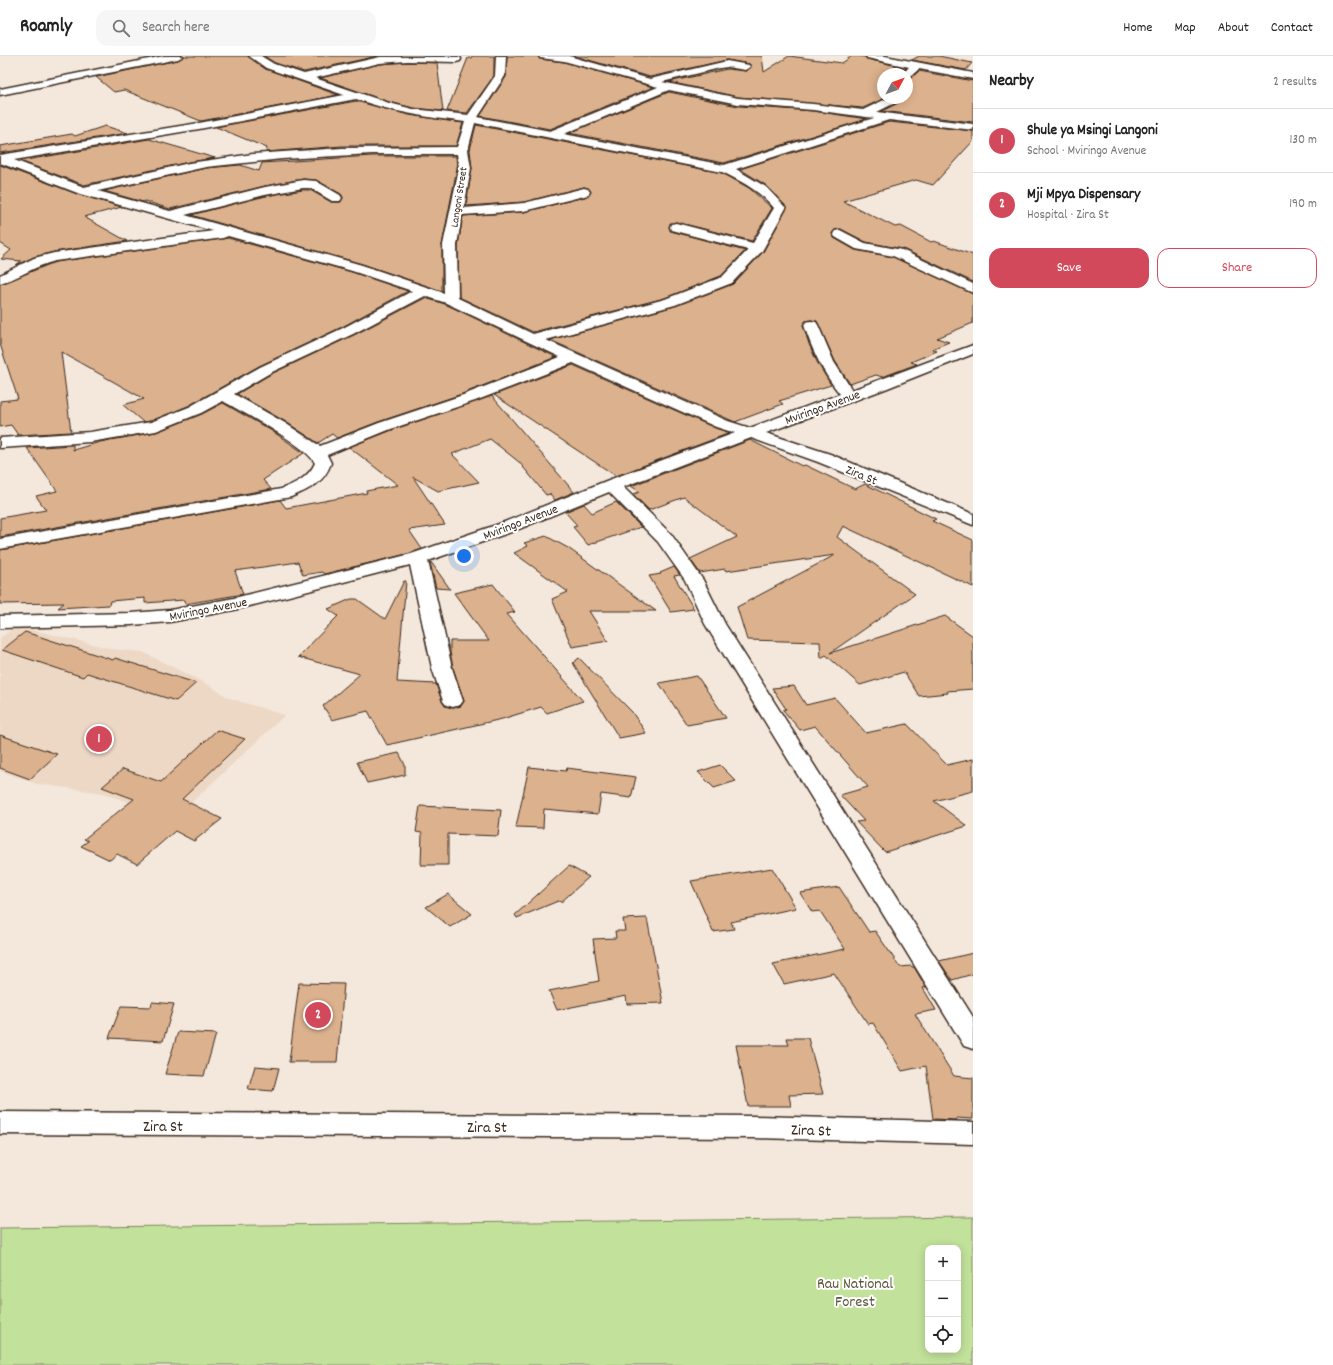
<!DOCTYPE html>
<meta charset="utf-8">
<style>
:root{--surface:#fff;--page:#f6f6f6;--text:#222;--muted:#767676;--line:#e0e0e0;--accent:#d1495b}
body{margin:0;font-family:Dekko,sans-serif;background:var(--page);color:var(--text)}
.controls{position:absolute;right:12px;bottom:12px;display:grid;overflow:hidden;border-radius:8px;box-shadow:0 2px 10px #0003}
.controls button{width:36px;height:36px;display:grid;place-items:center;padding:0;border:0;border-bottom:1px solid var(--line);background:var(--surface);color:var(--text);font:20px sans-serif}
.compass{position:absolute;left:877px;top:12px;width:36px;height:36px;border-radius:50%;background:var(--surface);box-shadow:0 2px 10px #0003;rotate:49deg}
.you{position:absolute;left:464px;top:500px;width:14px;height:14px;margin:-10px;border:3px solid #fff;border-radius:50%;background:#1a73e8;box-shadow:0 0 0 6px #1a73e833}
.badge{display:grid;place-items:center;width:26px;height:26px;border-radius:50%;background:var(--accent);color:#fff;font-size:13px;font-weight:700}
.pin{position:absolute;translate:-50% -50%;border:2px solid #fff;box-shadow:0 1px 4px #0006}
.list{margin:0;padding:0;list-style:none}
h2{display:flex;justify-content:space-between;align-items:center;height:52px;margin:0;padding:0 16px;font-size:17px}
h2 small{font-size:13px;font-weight:400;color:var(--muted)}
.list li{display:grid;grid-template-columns:26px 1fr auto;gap:12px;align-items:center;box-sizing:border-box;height:64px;padding:0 16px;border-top:1px solid var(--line)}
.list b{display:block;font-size:15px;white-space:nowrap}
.list p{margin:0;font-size:13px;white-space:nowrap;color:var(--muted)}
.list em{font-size:13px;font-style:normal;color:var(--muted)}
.actions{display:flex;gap:8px;padding:12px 16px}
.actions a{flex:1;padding:9px 0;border:1px solid var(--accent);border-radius:12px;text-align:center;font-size:14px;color:var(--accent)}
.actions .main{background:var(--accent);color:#fff}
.icon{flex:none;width:22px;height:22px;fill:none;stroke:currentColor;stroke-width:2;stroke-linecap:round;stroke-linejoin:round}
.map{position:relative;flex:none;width:973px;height:1309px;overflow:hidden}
header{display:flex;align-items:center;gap:24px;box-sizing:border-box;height:56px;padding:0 20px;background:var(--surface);border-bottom:1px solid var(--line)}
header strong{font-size:19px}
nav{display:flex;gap:22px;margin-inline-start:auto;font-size:14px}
.search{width:280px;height:36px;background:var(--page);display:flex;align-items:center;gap:10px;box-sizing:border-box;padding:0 14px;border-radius:12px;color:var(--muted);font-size:15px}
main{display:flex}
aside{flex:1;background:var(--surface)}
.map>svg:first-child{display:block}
.built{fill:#edd8c5}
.green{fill:#c2e29b;stroke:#7e865c;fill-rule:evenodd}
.building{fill:#dcb18d;stroke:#3b2a1e}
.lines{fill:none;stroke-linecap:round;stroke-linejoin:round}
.street-casing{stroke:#3b2a1e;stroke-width:3}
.street{fill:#fff;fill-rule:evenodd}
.labels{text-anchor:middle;stroke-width:4;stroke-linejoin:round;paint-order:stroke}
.far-street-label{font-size:11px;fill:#3b2a1e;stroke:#fff}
.street-label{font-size:13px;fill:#3b2a1e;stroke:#fff}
.near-street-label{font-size:16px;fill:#3b2a1e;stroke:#fff}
.near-park-label{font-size:16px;fill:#5d583d;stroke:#fff}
</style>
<header>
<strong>Roamly</strong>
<div class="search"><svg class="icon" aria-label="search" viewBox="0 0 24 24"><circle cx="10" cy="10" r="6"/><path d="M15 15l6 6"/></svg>Search here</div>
<nav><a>Home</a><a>Map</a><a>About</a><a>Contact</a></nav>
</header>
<main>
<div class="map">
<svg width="973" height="1309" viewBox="0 0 973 1309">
<rect width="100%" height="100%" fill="#f4e8dd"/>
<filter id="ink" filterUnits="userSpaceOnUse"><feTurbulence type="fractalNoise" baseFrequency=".025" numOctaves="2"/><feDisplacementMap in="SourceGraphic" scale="8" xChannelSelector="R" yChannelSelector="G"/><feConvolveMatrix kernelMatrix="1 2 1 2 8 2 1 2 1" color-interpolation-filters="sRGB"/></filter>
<g filter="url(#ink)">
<path class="built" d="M 17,570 L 113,593 L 143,596 L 209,629 L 229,642 L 285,659 L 174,763 L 103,737 L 37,728 L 0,715 L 0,582 Z"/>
<path class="green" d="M 973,1161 L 973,1309 L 0,1309 L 0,1172 ZM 928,1192 L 958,1192 L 958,1294 L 928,1294 Z"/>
<path class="building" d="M 184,0 L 248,0 L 266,13 L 338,39 L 201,65 L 124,34 L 114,36 L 96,21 L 178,4 Z
M 264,0 L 378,0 L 304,16 L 275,7 Z
M 472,0 L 494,0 L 494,20 L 467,57 L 447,55 L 468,2 L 471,2 Z
M 507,0 L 538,0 L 540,3 L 564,6 L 653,31 L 550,73 L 480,60 L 506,21 Z
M 574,0 L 762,0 L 764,16 L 789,0 L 842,7 L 852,0 L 858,0 L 865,1 L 867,3 L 906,12 L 900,18 L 883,18 L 883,42 L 885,42 L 863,52 L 738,41 L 669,26 L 727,13 L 746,15 L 751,11 L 749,8 L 727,4 L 650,21 Z
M 919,0 L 939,0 L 972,7 L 966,14 L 912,4 Z
M 407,6 L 437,7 L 443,55 L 413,52 L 389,46 L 320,22 L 380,8 Z
M 919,15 L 973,25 L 973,66 L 882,55 L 902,45 L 903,42 L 907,42 L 907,22 L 912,21 Z
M 669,36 L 738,50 L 813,55 L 867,63 L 724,107 L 569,77 Z
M 356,45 L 409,59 L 463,67 L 456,90 L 342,90 L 266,96 L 267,92 L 216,71 Z
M 889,66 L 973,75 L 973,85 L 933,129 L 916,124 L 843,145 L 895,171 L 901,170 L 931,186 L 934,185 L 973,199 L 973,226 L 903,193 L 866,186 L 841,173 L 835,174 L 832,177 L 834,182 L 855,194 L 893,201 L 973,238 L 973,267 L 937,282 L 949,286 L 932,293 L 937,295 L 911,306 L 917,308 L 882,321 L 876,319 L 850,328 L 835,305 L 817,265 L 811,264 L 806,265 L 803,269 L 809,288 L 817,306 L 831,329 L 779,345 L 783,348 L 735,366 L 550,284 L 675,250 L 733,228 L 763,196 L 787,152 L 767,130 L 740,113 Z
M 476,69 L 722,117 L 749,132 L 772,152 L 752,185 L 676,166 L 670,168 L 669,171 L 671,175 L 745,195 L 721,220 L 665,242 L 533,276 L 459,241 L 458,189 L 463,160 L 524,156 L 588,140 L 591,135 L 588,132 L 584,131 L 524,146 L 466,150 L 472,112 L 470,94 Z
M 105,70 L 128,77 L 0,97 L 0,90 L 72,78 L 75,80 Z
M 149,83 L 215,102 L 189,106 L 84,129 L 20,105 Z
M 372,100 L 456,100 L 457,112 L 442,189 L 442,235 L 362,208 L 191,159 L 265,140 L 303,134 L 310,134 L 331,146 L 341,146 L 343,141 L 341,138 L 316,124 L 303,123 L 265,130 L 170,153 L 145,145 L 143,146 L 104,135 L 206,112 L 240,109 L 259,115 L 262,107 Z
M 0,109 L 80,139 L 122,151 L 84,161 L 127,185 L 54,196 L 34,201 L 16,209 L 21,205 L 1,203 L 11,194 L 0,187 Z
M 228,182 L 352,216 L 408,235 L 342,271 L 259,310 L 188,350 L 151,365 L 143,366 L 123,349 L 144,343 L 61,296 L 71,376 L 18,379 L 11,369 L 0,371 L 0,345 L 18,343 L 0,288 L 0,228 L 55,206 Z
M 425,242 L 445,248 L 556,301 L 462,338 L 378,366 L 337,382 L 332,378 L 318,387 L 286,366 L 237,338 L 271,318 L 354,279 Z
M 573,309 L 715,372 L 730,377 L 616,420 L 494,339 Z
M 492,340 L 574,436 L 555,444 L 550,438 L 546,439 L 519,406 L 490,383 L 452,398 L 479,426 L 438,435 L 413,421 L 445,469 L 409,474 L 422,493 L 411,497 L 324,518 L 322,516 L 303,519 L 298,506 L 235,515 L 243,538 L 185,548 L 184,544 L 145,547 L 145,542 L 110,545 L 109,549 L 58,552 L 64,547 L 0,548 L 0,494 L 280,444 L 286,452 L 367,437 L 366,435 L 398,429 L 349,391 L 392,374 Z
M 223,347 L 272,375 L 304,397 L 263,424 L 271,433 L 0,481 L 0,462 L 46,454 L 36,440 L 57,435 L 27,392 L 73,389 L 73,394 L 100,386 L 156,376 L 202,358 Z
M 750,384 L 802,410 L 805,409 L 855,433 L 865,428 L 936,463 L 932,465 L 973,484 L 973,531 L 843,470 L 837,481 L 915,538 L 830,597 L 945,560 L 973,580 L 973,633 L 947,635 L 948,637 L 919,640 L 904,616 L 860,629 L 826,599 L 821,602 L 820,586 L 747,584 L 737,551 L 835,499 L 726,515 L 725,513 L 700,517 L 690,503 L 737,481 L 684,441 L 649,454 L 633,438 L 640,436 L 631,430 Z
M 616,446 L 641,471 L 588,489 L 573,471 L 577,470 L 576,468 L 565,456 L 584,448 L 592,457 Z
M 546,480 L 568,492 L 656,555 L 589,555 L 608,585 L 572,591 L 552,543 L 568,536 L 514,497 L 528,490 L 524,487 Z
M 430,506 L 431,506 L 450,533 L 436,532 Z
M 674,511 L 680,519 L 674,520 L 694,553 L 671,556 L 649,520 L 661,518 L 660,517 Z
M 404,525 L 406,525 L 397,626 L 436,628 L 442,645 L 445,650 L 453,652 L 461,650 L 464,645 L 453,612 L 450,596 L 450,585 L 489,585 L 454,537 L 493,528 L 515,556 L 507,558 L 583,645 L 547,657 L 541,651 L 502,663 L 387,689 L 368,655 L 332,664 L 323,650 L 360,618 L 298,601 L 338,560 L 328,553 L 351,543 L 357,543 L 385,563 Z
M 25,576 L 113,604 L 115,602 L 196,627 L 176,645 L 87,617 L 83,621 L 2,594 Z
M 579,602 L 632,656 L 646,677 L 619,682 L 573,607 Z
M 697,620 L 726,662 L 687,669 L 659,627 Z
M 794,630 L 806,649 L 835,642 L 866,677 L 907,668 L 947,709 L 973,703 L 973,735 L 934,745 L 967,770 L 885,796 L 856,766 L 864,765 L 840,739 L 868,731 L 815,670 L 800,674 L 783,654 L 786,653 L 772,632 Z
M 217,674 L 245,683 L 182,743 L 222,763 L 194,785 L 175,775 L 137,808 L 117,798 L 110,804 L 81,790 L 88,785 L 84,783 L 134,743 L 102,731 L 123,713 L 161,726 Z
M 0,679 L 57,698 L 30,723 L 0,712 Z
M 399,697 L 405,709 L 405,719 L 367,727 L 357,706 Z
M 720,709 L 736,725 L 714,732 L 698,716 Z
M 529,711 L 566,715 L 567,712 L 636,721 L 631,742 L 601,738 L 598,758 L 544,753 L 543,772 L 516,771 Z
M 420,750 L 501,754 L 498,780 L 448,778 L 448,809 L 421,809 L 422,777 L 416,776 Z
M 569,810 L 589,821 L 561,846 L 558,845 L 517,862 L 515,859 Z
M 772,812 L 796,852 L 731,866 L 734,873 L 713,876 L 691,825 Z
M 839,831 L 869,876 L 875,875 L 900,911 L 911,910 L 912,911 L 914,911 L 926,931 L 923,932 L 936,954 L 915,958 L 954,1020 L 973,1022 L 973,1063 L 956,1062 L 957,1064 L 933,1063 L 926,1010 L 902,1015 L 873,967 L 868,968 L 834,917 L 784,928 L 773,908 L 845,893 L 820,855 L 812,856 L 800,837 Z
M 448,838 L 472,858 L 450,871 L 426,851 Z
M 647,862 L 663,947 L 627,948 L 626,940 L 557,954 L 549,935 L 599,925 L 593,883 L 616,882 L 615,875 L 625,875 L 623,863 Z
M 973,897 L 973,918 L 952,924 L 939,905 Z
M 299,927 L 344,928 L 337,1006 L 289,1006 Z
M 152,946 L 174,948 L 163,985 L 109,982 L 121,950 L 151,951 Z
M 178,976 L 216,978 L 204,1020 L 165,1018 Z
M 787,982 L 808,982 L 823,1038 L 789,1039 L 791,1050 L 748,1050 L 736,989 L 789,989 Z
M 255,1010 L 279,1012 L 273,1035 L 248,1033 Z"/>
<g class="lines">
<defs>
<path id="street" d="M 164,0 L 183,0 L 178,3 L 0,39 L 0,33 Z
M 249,0 L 261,0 L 274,8 L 304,18 L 380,1 L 460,1 L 461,3 L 460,5 L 456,6 L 407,5 L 380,7 L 315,22 L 389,47 L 413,53 L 468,59 L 495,20 L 496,0 L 506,0 L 505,20 L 478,61 L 550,75 L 658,31 L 564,5 L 540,2 L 539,0 L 569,0 L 650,23 L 727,5 L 749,9 L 750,11 L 745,14 L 727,11 L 720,12 L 662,26 L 738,42 L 813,48 L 863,54 L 888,42 L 902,42 L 901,44 L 877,56 L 973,68 L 973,74 L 889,64 L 736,113 L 766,131 L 786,152 L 762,195 L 732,227 L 675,249 L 546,284 L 728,365 L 750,372 L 840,338 C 823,317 812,294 804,269 L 806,266 L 811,265 L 816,266 L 818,269 L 834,306 L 852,334 L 973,289 L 973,298 L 885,333 L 766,377 L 830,398 L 973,458 L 973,469 L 818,406 L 751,382 L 623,431 L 671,478 L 703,524 L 725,568 L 973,961 L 973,993 L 964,990 L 705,568 L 685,524 L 658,486 L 609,436 L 514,475 L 428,505 L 452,612 L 463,645 L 460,649 L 453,651 L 446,649 L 443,645 L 432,612 L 410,509 L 234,554 L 170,566 L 131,569 L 0,572 L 0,560 L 131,557 L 170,554 L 234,542 L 411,498 L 502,467 L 606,425 L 735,377 L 716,371 L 573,307 L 475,345 L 391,373 L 327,399 L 331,407 C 324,427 310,433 291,441 L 0,493 L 0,483 L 281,433 C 296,427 308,422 315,407 C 305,388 243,357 223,345 L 201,357 L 156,375 L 90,386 L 0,392 L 0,382 L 90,376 L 151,366 L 189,351 L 260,311 L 343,272 L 412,235 L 352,215 L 228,180 L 223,182 L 55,205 C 35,210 19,222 0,227 L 0,219 L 34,202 L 54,197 L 213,175 L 80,138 L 0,107 L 0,99 L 199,67 L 344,39 L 266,12 ZM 669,34 L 738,48 L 813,54 L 874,62 L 724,109 L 564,78 ZM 356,43 C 393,56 425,61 465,66 L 457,91 L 342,92 L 253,98 L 189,107 L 84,131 L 14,104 L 199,73 ZM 475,67 L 722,116 C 741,125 760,135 774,152 L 753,187 L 676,167 L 671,168 L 670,171 L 671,174 L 748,194 L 722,221 L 665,243 L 533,278 L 458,242 L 457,189 L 462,159 L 524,155 L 588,139 L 590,136 L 588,133 L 584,132 L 524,147 L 464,152 L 471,112 L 468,94 ZM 372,98 L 457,98 L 459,112 L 443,189 L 444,237 L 362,209 L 185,159 L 265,139 L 303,132 L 310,132 L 332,145 L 340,145 L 342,142 L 340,139 L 316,125 L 303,124 L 265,131 L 170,155 L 98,135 L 206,111 L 282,103 ZM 425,240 L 446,247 L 560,301 L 463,339 L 379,367 L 320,390 L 285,367 L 234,338 L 270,317 L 353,278 Z
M 866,0 L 885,0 L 973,17 L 973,23 L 919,13 L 911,20 L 907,21 L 907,18 L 902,18 L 909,11 L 867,2 Z
M 840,174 L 865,187 L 902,194 L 973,228 L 973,237 L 893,200 L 856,193 L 835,181 L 833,178 L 835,175 Z
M 0,1056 L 755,1060 L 973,1066 L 973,1088 L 755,1082 L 0,1078 Z"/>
</defs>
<use href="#street" class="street-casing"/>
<use href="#street" class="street"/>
</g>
</g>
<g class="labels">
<g class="far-street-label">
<text transform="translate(458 141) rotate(-81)" y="4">Langoni Street</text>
</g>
<g class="street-label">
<text transform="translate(822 350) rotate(-20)" y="5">Mviringo Avenue</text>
<text transform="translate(862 418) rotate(22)" y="5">Zira St</text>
<text transform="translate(520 465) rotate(-21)" y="5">Mviringo Avenue</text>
<text transform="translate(208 552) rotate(-11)" y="5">Mviringo Avenue</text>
</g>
<g class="near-street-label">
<text x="163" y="1075">Zira St</text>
<text x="487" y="1076">Zira St</text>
<text transform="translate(811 1073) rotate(2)" y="6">Zira St</text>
</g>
<g class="near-park-label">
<text x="855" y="1232">Rau National<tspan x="855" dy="18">Forest</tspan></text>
</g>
</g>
</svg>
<div class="controls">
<button>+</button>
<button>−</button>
<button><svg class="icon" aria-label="locate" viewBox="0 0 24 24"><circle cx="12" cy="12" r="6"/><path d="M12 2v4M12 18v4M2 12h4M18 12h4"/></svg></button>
</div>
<svg class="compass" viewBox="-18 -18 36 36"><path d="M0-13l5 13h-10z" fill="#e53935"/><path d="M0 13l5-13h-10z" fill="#767676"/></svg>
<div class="you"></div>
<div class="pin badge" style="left:99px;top:683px">1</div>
<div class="pin badge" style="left:318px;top:959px">2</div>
</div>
<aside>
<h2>Nearby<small>2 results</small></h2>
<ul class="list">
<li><span class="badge">1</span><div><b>Shule ya Msingi Langoni</b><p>School · Mviringo Avenue</p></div><em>130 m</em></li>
<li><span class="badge">2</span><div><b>Mji Mpya Dispensary</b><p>Hospital · Zira St</p></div><em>190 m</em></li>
</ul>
<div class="actions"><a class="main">Save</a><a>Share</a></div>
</aside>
</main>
